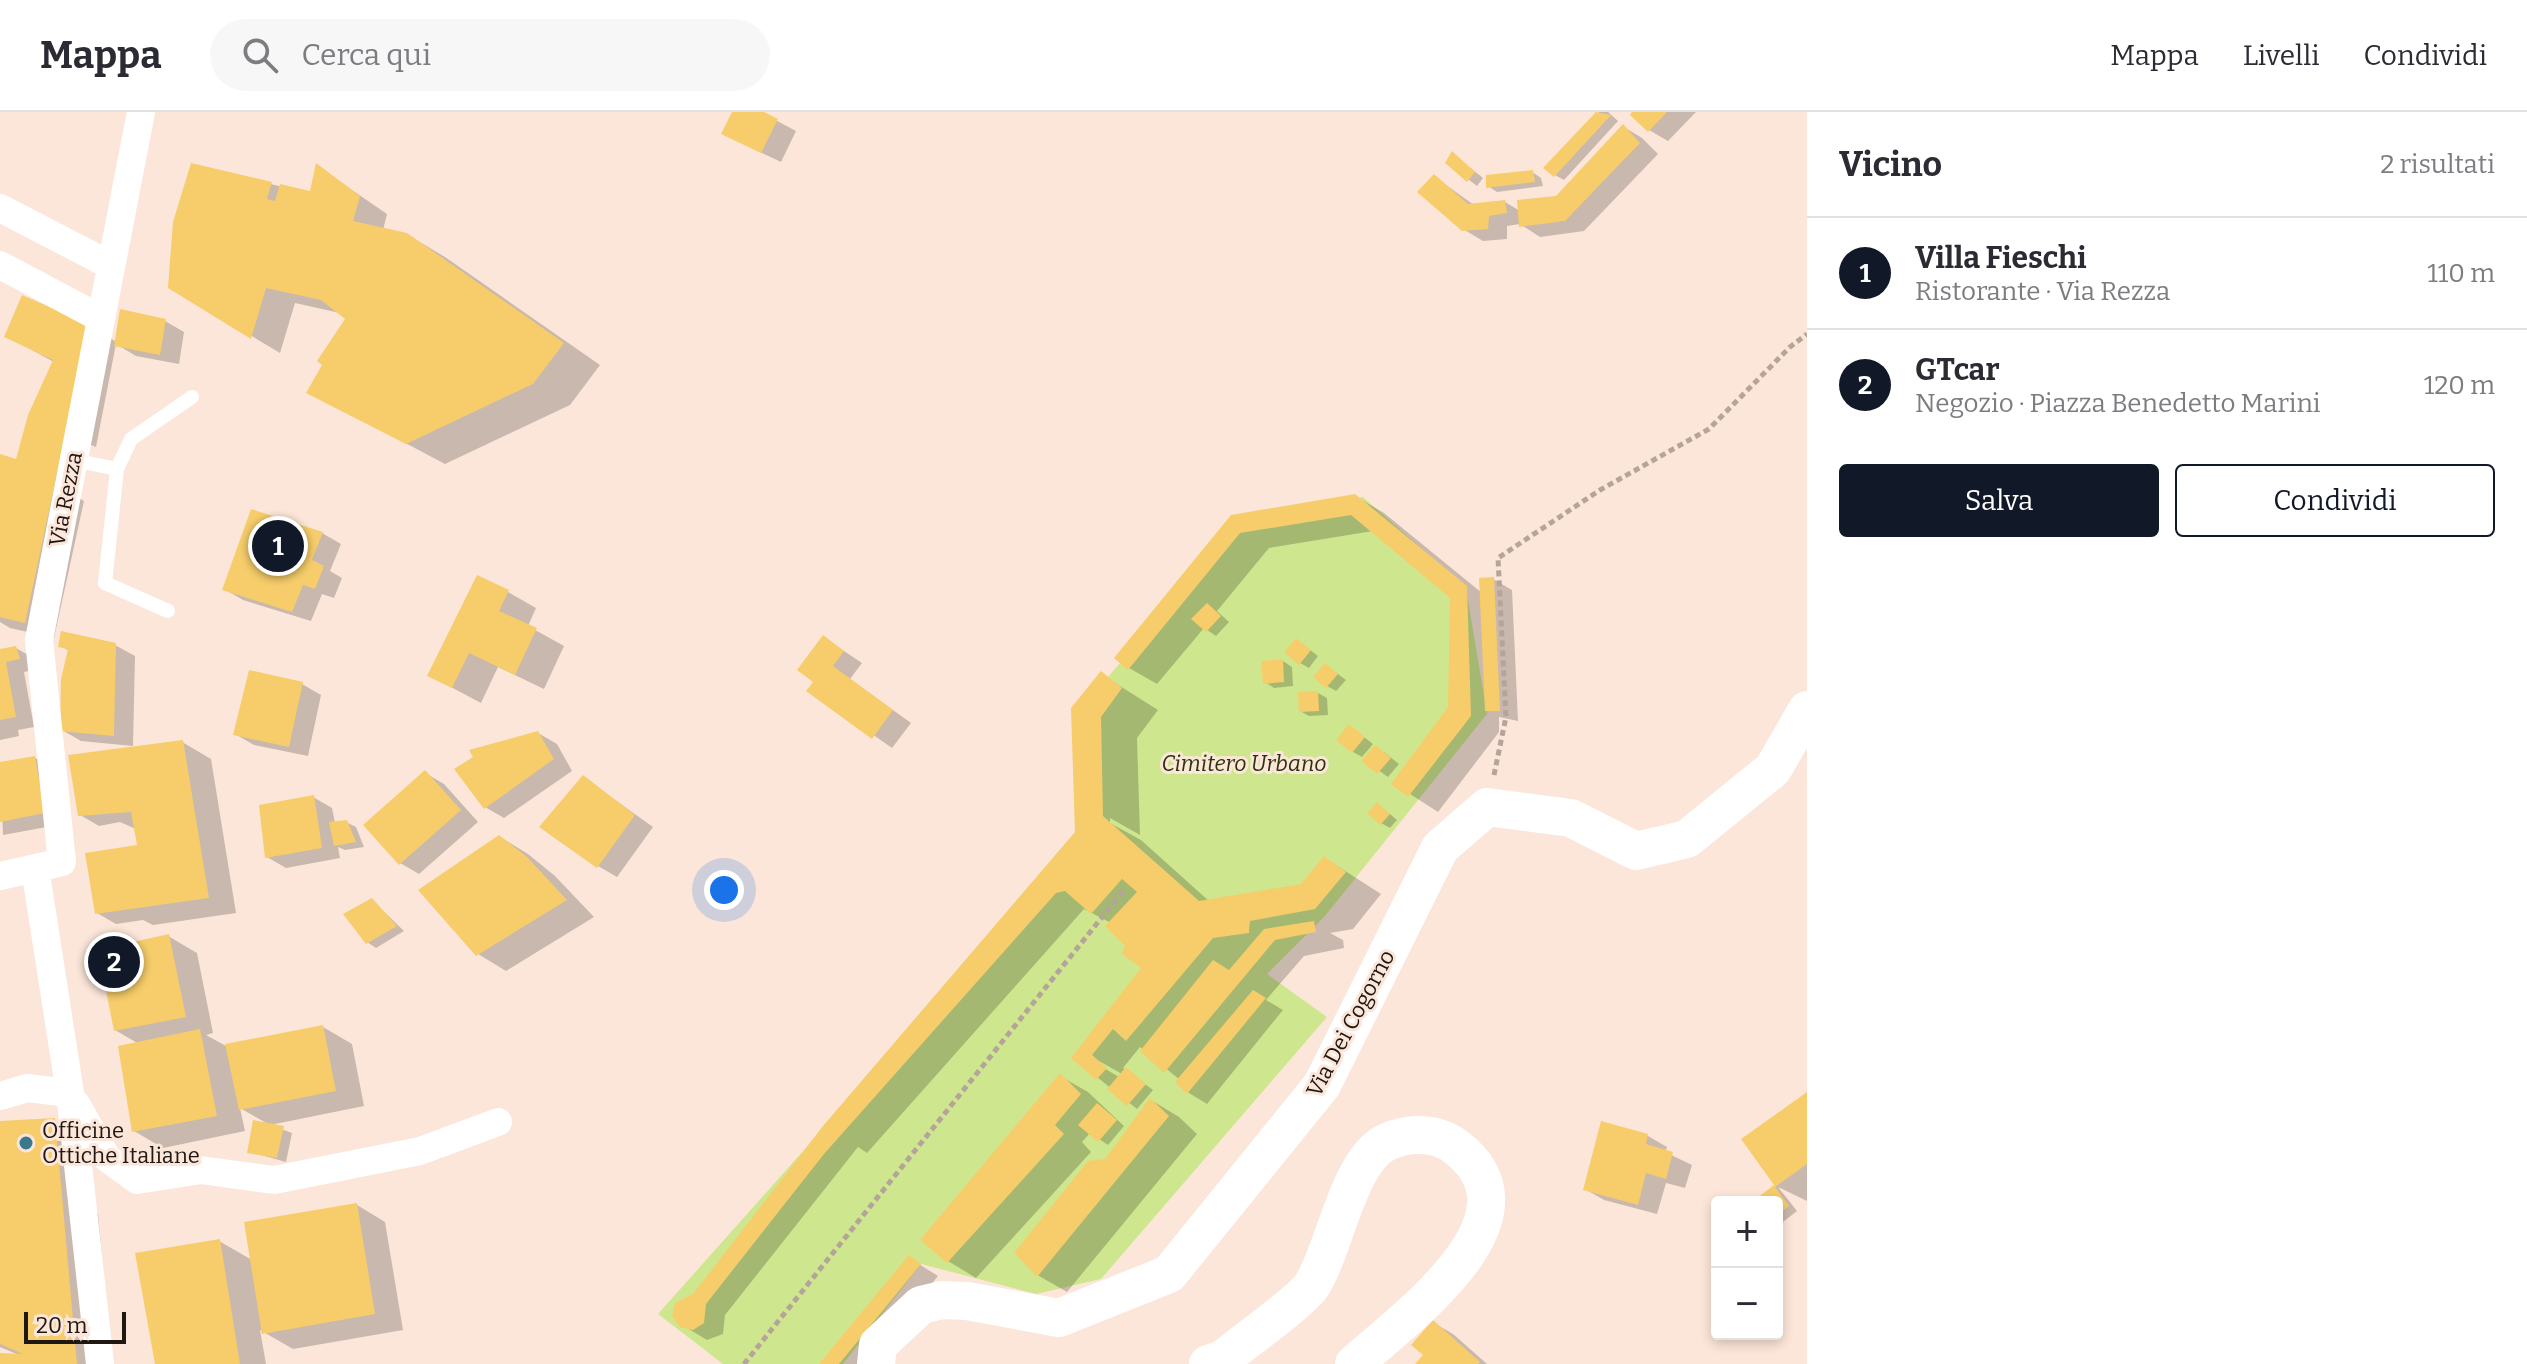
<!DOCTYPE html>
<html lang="it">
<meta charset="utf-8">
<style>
:root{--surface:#fff;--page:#f7f7f7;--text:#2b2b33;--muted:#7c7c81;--line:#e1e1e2;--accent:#111827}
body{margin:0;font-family:Bitter,serif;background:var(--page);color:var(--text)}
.controls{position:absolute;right:24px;bottom:24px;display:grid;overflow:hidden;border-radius:8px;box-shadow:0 4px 12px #0003}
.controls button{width:72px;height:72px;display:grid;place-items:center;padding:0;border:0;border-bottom:2px solid var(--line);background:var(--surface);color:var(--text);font:40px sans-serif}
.scale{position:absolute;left:24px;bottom:20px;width:102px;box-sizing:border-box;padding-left:8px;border:4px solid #1e1712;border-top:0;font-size:22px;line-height:28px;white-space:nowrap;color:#1e1712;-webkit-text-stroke:6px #fce6d9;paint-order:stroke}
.you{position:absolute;left:724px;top:778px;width:28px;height:28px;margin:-20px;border:6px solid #fff;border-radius:50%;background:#1a73e8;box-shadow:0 0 0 12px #1a73e833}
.badge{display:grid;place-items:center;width:52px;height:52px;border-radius:50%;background:var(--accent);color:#fff;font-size:26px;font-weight:700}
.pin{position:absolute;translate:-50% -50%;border:4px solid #fff;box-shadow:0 2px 8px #0006}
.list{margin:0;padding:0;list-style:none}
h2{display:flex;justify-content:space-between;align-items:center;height:104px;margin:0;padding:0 32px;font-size:34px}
h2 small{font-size:26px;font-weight:400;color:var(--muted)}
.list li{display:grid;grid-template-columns:52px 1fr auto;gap:24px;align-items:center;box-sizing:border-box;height:112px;padding:0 32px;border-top:2px solid var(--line)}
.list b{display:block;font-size:30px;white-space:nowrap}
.list p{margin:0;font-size:26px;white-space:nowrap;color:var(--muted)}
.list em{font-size:26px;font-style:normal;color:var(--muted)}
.actions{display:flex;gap:16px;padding:24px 32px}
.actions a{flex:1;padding:18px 0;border:2px solid var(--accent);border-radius:8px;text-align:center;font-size:28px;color:var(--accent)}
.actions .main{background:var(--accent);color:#fff}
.icon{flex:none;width:44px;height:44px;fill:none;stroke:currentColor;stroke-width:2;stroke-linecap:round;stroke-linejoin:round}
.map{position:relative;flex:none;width:1807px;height:1252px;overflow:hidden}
header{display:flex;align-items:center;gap:48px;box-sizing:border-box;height:112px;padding:0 40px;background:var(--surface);border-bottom:2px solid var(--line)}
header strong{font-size:38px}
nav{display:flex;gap:44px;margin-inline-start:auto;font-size:28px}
.search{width:560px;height:72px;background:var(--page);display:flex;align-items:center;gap:20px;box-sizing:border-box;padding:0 28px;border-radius:44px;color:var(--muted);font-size:30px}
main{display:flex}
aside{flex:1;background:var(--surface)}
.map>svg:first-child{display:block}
.green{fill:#cee78f}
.shadow{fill:#0003;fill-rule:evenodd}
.building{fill:#f6cd6a}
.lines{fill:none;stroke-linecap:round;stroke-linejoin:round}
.path{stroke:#b5a499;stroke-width:5;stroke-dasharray:6 4;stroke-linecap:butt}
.lane{stroke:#fff;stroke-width:14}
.street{stroke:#fff;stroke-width:28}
.secondary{stroke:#fff;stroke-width:38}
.poi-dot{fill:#3a788d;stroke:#fce6d9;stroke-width:3}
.labels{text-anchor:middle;stroke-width:6;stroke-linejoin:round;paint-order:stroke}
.street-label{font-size:22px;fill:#1e1712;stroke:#fce6d9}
.park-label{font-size:22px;font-style:italic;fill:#2a340b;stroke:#fce6d9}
.poi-label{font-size:22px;fill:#1e1712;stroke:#fce6d9;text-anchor:start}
</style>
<header>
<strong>Mappa</strong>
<div class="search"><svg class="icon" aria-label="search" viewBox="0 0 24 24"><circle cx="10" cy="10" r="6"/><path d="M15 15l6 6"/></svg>Cerca qui</div>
<nav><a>Mappa</a><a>Livelli</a><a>Condividi</a></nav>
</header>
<main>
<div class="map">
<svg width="1807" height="1252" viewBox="0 0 1807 1252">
<rect width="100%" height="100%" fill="#fce6d9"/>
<path class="green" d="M 1363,385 L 1466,476 L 1487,602 L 1325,804 L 1267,862 L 1327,905 L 1101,1167 L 1036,1182 L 921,1152 L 843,1252 L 723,1252 L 658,1202 L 1080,728 L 1079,599 L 1243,407 Z"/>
<path class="shadow" d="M 734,0 L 760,0 L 796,19 L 781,50 L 743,32 Z
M 1599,0 L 1608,0 L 1618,9 L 1564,68 L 1555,63 L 1546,55 Z
M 1635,0 L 1696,0 L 1668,29 L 1649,18 Z
M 1624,15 L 1642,26 L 1658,42 L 1584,119 L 1540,125 L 1520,112 L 1507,114 L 1507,127 L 1483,129 L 1463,117 L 1435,65 L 1474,93 L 1505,90 L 1520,99 L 1557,86 Z
M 1453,42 L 1483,66 L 1477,74 L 1447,51 Z
M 192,53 L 312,82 L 317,54 L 387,102 L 383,118 L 408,123 L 445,145 L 600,253 L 570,293 L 445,352 L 309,280 L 349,207 L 340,201 L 295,191 L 280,241 L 170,175 Z
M 1532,60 L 1541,66 L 1543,74 L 1497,80 L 1488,74 Z
M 165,209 L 184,220 L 179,252 L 136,244 L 116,232 L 96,335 L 86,331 L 74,383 L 84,389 L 54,526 L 10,516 L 0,510 L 0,344 L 18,351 L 54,250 L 6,224 L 88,214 L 117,230 Z
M 1355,384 L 1384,401 L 1482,481 L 1493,467 L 1512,478 L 1518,609 L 1499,605 L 1499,620 L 1438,700 L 1393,671 L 1450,596 L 1452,485 L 1373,419 L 1269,436 L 1217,499 L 1229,510 L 1216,524 L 1204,516 L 1157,572 L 1129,556 L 1232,404 Z
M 322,421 L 341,432 L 330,459 L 342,466 L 334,486 L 322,482 L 311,509 L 243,488 L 224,477 Z
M 508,480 L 536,496 L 528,514 L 564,534 L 544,577 L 498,555 L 481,591 L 430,564 Z
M 823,525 L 862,551 L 850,567 L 911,611 L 892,636 L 809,578 L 816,569 Z
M 115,533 L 135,544 L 133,634 L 81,629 L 62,618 L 71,540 L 61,534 Z
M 1305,534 L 1318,544 L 1309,556 L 1300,551 Z
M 16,536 L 35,547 L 38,557 L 24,560 L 34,615 L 18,618 L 19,624 L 0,628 L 0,539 Z
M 1283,549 L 1292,555 L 1293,574 L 1274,576 L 1265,570 Z
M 1326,553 L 1346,568 L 1336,579 L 1327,574 Z
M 1101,562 L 1158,598 L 1137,626 L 1140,723 L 1110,706 L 1110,711 L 1141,728 L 1209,789 L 1302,773 L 1325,746 L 1381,782 L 1353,817 L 1330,821 L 1343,828 L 1344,836 L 1304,844 L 1266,888 L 1283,898 L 1207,992 L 1189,981 L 1180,968 L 1140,935 L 1123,956 L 1153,978 L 1137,997 L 1073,946 L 1144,856 L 1111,811 L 1084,797 L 867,1041 L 858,1035 L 725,1203 L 723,1222 L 707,1228 L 687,1216 L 694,1184 L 1077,721 ZM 1099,949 L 1122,962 L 1119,965 L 1097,952 Z
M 302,572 L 321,583 L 308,644 L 254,633 L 235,622 Z
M 1318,581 L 1327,586 L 1328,603 L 1309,604 L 1300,599 Z
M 1350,614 L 1373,632 L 1362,645 L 1353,640 Z
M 538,621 L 557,632 L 572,659 L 504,706 L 485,695 Z
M 182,630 L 211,647 L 236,801 L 153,813 L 143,808 L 116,812 L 97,801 L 140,734 L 136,717 L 120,710 L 99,714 L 80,703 Z
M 1384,640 L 1399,652 L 1388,665 L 1364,648 Z
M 35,646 L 54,657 L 63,712 L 3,723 L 0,652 Z
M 425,661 L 444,672 L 478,710 L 419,762 L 400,751 Z
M 583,665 L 653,715 L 617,765 L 598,754 Z
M 313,685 L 332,696 L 335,711 L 346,710 L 356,715 L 364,735 L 345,738 L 338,735 L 340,746 L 286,756 L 267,745 Z
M 1378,692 L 1397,708 L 1390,716 L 1381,711 Z
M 500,725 L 528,742 L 555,764 L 594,805 L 506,859 L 478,842 Z
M 372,788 L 404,819 L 376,836 L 367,830 Z
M 168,824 L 197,841 L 213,921 L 206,923 L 226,934 L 323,915 L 352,932 L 364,994 L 270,1013 L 292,1021 L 286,1050 L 250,1040 L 268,1012 L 240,996 L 245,1019 L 163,1036 L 134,1019 L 139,932 L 115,918 Z
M 1060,964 L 1088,980 L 1124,1014 L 1108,1033 L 1090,1021 L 1082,1030 L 1091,1040 L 976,1166 L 948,1149 Z
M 1807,983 L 1807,1089 L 1778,1075 L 1797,1099 L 1779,1113 L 1777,1090 L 1756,1090 L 1776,1074 Z
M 1151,988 L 1179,1005 L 1197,1022 L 1067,1180 L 1039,1164 L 1016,1141 L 1106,1049 Z
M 54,1008 L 83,1024 L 89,1097 L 98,1102 L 112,1252 L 0,1252 L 0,1243 L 19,1243 L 0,1235 L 0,1012 Z
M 1603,1012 L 1648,1024 L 1667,1035 L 1665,1040 L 1692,1053 L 1685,1076 L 1666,1071 L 1657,1102 L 1604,1088 L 1585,1077 Z
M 357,1093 L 385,1110 L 403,1218 L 293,1237 L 260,1218 L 266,1252 L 157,1252 L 219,1129 L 252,1148 Z
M 909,1146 L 938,1164 L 866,1252 L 822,1252 Z
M 1434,1211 L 1453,1222 L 1487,1252 L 1418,1252 L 1425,1243 Z"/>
<path class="building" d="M 732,0 L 764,0 L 778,7 L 761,41 L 721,22 Z
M 1596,0 L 1611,3 L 1554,65 L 1543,56 Z
M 1632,0 L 1667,0 L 1648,20 L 1630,3 Z
M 1623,12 L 1640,31 L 1565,109 L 1519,115 L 1517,88 L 1556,84 Z
M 1452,39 L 1475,60 L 1467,70 L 1445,51 Z
M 191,51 L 272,70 L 267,87 L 275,89 L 280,72 L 310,79 L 316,51 L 360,84 L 353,109 L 407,121 L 564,231 L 533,272 L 406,332 L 306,281 L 322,253 L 317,249 L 345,207 L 321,188 L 266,176 L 251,227 L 168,176 L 173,110 Z
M 1533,58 L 1535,70 L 1486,76 L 1486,63 Z
M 1434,62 L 1468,92 L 1505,88 L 1507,101 L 1489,104 L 1488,117 L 1462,119 L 1417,80 Z
M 22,183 L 89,212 L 25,511 L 0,505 L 0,342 L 16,347 L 28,303 L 53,248 L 4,225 Z
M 120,197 L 166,207 L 160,243 L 114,234 Z
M 1355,382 L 1467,474 L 1471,604 L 1408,685 L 1391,672 L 1448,595 L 1450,486 L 1351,403 L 1240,421 L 1128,558 L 1114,546 L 1231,403 Z
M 251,397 L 323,420 L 312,448 L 324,454 L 315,477 L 303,473 L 292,500 L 222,478 Z
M 477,463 L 509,478 L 499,499 L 537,516 L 515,563 L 469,541 L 452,576 L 427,564 Z
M 1494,465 L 1500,599 L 1485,599 L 1479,466 Z
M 1207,491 L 1221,504 L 1206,520 L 1191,507 Z
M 61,519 L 116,531 L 114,624 L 60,619 L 61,567 L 68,537 L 58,535 Z
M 823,523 L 844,539 L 833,554 L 893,598 L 872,627 L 806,579 L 813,570 L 797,558 Z
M 1296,526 L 1311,538 L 1299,553 L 1284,540 Z
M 16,534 L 20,547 L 6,550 L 16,605 L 0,608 L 0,537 Z
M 1283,547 L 1284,570 L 1263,572 L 1261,549 Z
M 1325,551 L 1338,562 L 1326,576 L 1313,565 Z
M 249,558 L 303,570 L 289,635 L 233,623 Z
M 1101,559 L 1122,576 L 1101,605 L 1103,704 L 1199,789 L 1301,772 L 1324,744 L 1346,760 L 1315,797 L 1250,809 L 1249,821 L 1213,826 L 1126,929 L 1113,917 L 1092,943 L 1107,956 L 1096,968 L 1071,946 L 1141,856 L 1122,842 L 1125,834 L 1105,814 L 1137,780 L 1122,767 L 1091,802 L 1065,779 L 1056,781 L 824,1042 L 706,1192 L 704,1211 L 693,1218 L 680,1215 L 672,1204 L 675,1191 L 693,1182 L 823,1014 L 1075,720 L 1071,596 Z
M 1318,579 L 1319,599 L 1299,600 L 1298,580 Z
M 1349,612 L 1365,625 L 1352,641 L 1336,628 Z
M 538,619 L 554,647 L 484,697 L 454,657 L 473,645 L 469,638 Z
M 183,628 L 209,786 L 95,802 L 85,741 L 137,733 L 131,700 L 78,704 L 68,643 Z
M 1375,633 L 1391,646 L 1377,662 L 1361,649 Z
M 35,644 L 45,701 L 0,710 L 0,650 Z
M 425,658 L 461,698 L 399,753 L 363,713 Z
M 583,663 L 635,703 L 597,756 L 539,715 Z
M 314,683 L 322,736 L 265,746 L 259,693 Z
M 1377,690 L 1390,702 L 1380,713 L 1367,701 Z
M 347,708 L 356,730 L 334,734 L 329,710 Z
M 499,723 L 527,745 L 567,788 L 476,844 L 418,778 Z
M 372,786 L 397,814 L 366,832 L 343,802 Z
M 1314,809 L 1316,820 L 1275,828 L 1164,961 L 1140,939 L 1213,848 L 1229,858 L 1264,817 Z
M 169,822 L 186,905 L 114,919 L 98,838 Z
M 1253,878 L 1266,886 L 1187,982 L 1175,970 Z
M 323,913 L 336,979 L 239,998 L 225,932 Z
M 200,917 L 217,1004 L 132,1020 L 118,934 Z
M 1126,955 L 1146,972 L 1127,994 L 1107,977 Z
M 1060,961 L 1081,982 L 1055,1013 L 1064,1022 L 947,1151 L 920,1128 Z
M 1807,980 L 1807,1052 L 1775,1075 L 1789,1094 L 1777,1103 L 1777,1090 L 1752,1090 L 1774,1073 L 1741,1027 Z
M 1150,986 L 1169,1004 L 1037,1165 L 1014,1141 L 1088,1049 L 1105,1047 Z
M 1097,991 L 1117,1008 L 1098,1030 L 1078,1013 Z
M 55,1006 L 77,1252 L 0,1252 L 0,1241 L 23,1242 L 0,1232 L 0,1009 Z
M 253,1008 L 284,1014 L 277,1046 L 247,1041 Z
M 1601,1009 L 1648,1022 L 1646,1032 L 1673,1040 L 1666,1067 L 1646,1061 L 1638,1093 L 1583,1078 Z
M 357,1091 L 375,1202 L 262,1222 L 244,1110 Z
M 220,1127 L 240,1252 L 155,1252 L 135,1141 Z
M 909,1143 L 921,1152 L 839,1252 L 819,1252 Z
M 1433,1208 L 1480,1250 L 1478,1252 L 1415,1252 L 1423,1243 L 1411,1233 Z"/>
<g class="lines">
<path class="path" d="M 1494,663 L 1506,605 L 1498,446 L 1600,378 L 1709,317 L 1790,235 L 1807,222
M 744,1252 L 1123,779"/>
<path class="lane" d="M 73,348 L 117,357 L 131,327 L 192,285
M 117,357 L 105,471 L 168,499"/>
<path class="street" d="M 0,96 L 110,153
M 0,153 L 100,206
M 35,756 L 70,981 L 100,1252
M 0,764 L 62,750 L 39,528 L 141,0
M 0,984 L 27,976 L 70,981
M 76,992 L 107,1046 L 137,1068 L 201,1058 L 274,1068 L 420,1039 L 498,1010"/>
<path class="secondary" d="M 876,1252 L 878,1233 L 921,1193 L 942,1188 L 967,1189 L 1059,1206 L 1169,1162 L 1322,973 L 1440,736 L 1487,695 L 1571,706 L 1636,739 L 1687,727 L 1773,657 L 1807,598
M 1208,1252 L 1223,1247 C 1242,1231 1301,1190 1312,1173 C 1335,1137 1348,1048 1387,1030 C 1409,1020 1437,1020 1456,1035 C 1548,1105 1405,1206 1354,1252"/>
</g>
<circle class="poi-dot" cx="26" cy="1031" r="8"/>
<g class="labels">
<g class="street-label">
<text transform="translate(65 387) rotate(-79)" y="8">Via Rezza</text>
<text transform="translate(1350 911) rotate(-62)" y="8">Via Dei Cogorno</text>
</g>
<g class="park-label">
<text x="1244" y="659">Cimitero Urbano</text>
</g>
<g class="poi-label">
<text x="42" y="1026">Officine<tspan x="42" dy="25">Ottiche Italiane</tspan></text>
</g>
</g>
</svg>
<div class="controls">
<button>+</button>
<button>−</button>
</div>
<div class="scale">20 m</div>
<div class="you"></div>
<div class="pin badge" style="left:278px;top:434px">1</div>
<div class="pin badge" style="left:114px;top:850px">2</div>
</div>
<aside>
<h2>Vicino<small>2 risultati</small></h2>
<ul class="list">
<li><span class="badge">1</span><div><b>Villa Fieschi</b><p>Ristorante · Via Rezza</p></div><em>110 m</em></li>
<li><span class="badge">2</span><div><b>GTcar</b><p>Negozio · Piazza Benedetto Marini</p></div><em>120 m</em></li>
</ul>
<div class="actions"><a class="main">Salva</a><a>Condividi</a></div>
</aside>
</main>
